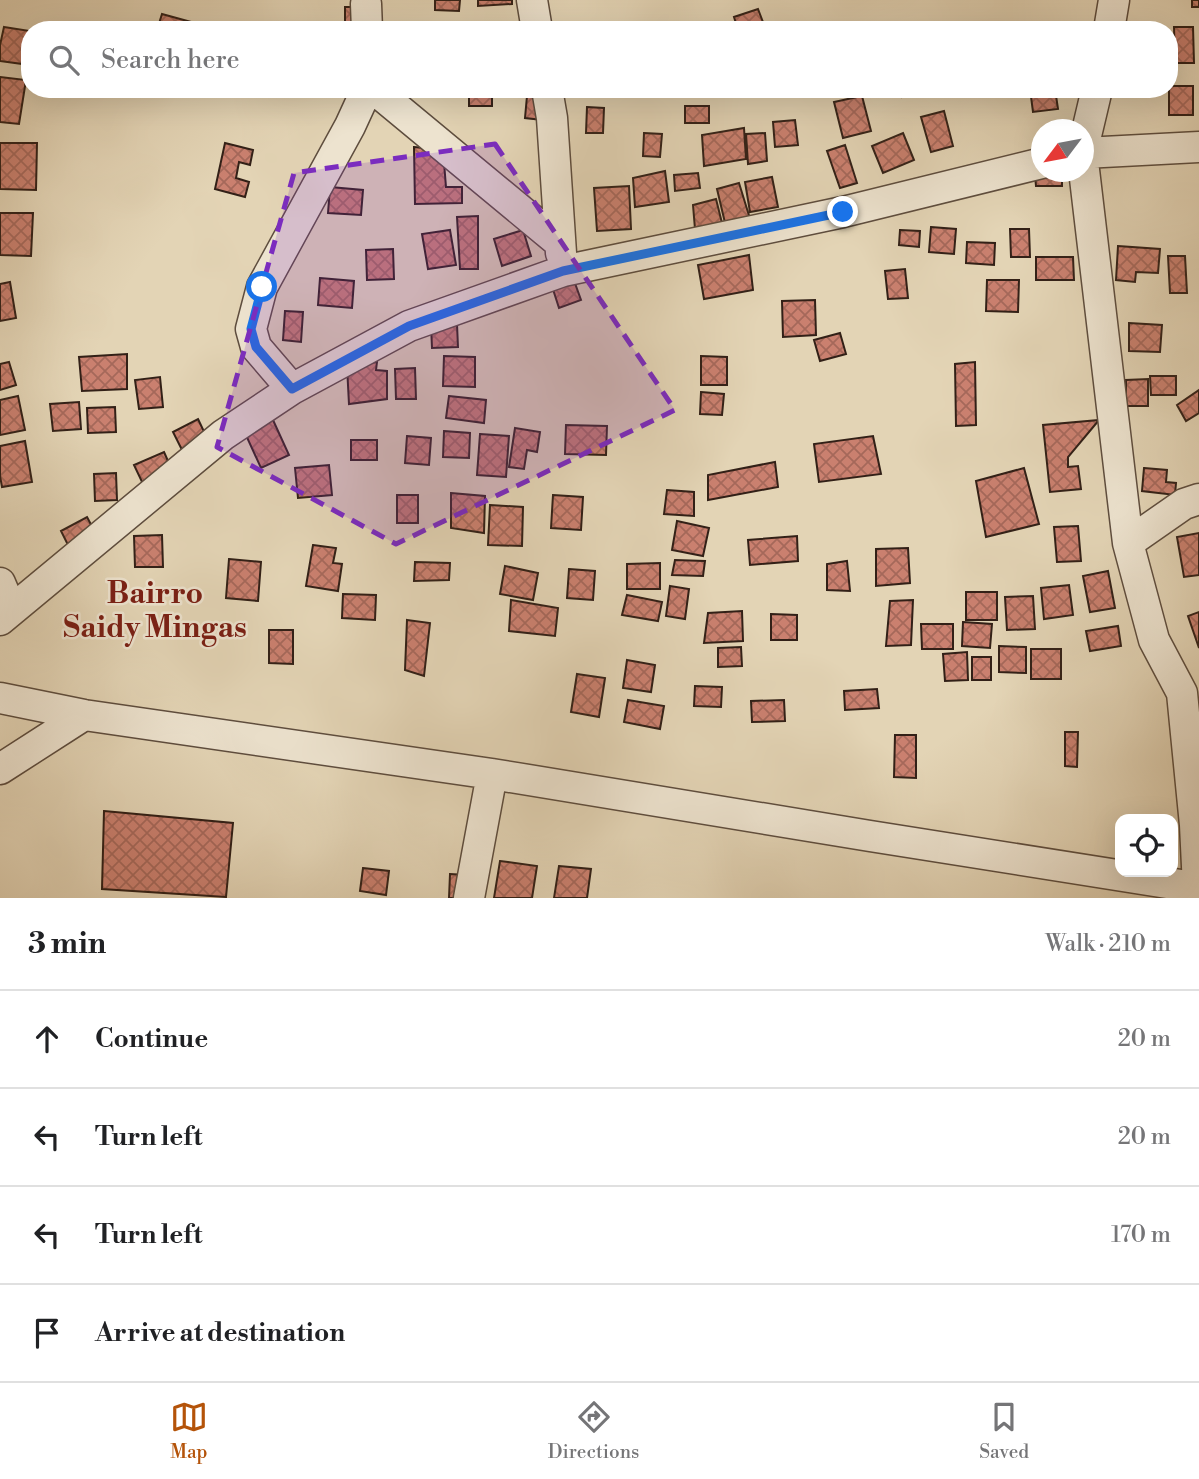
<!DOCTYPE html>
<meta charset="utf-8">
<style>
:root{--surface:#fff;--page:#f2f2f2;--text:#202124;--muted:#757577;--line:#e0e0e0;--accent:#b45309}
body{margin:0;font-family:"Libre Bodoni",serif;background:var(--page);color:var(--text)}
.controls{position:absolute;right:21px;bottom:21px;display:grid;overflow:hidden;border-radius:14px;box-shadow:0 7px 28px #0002}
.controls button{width:63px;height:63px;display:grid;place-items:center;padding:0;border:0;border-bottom:2px solid var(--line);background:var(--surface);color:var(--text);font:35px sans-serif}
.compass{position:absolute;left:1031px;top:119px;width:63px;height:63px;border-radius:50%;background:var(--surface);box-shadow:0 7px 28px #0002;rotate:238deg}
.stop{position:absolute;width:21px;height:21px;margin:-16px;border:5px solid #1a73e8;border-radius:50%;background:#fff}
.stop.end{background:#1a73e8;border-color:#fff;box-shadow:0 2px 7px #0008}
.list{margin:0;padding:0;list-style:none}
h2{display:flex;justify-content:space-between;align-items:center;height:91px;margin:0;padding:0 28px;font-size:30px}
h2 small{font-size:23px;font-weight:400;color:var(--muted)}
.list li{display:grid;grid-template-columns:46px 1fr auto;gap:21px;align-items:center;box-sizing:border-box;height:98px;padding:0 28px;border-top:2px solid var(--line)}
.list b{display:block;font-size:26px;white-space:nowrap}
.list em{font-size:23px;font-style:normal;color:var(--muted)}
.icon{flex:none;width:38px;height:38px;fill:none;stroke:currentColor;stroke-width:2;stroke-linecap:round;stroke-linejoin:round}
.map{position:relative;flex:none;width:1199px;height:898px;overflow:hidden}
.search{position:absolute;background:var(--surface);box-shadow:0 7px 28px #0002;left:21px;right:21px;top:21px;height:77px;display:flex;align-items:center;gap:18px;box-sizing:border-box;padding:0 24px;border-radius:28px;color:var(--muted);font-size:26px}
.sheet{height:483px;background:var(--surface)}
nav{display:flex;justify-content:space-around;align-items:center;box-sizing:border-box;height:98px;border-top:2px solid var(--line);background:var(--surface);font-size:19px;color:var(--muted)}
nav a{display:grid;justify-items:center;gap:4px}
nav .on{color:var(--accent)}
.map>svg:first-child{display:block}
.building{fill:url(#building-cross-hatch);stroke:#322017;stroke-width:2}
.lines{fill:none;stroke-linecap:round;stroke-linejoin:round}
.minor-casing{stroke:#5e4d3e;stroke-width:33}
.minor{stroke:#ede3cf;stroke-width:30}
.route{stroke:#1a73e8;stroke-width:9}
.marked{fill:#7b2cbf;fill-opacity:0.2;stroke:#7b2cbf;stroke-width:5;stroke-dasharray:14 9;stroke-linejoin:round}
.labels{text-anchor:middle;stroke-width:5;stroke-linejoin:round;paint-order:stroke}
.district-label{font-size:30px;font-weight:bold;fill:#7a1f14;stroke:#ede3cf}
</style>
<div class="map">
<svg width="1199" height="898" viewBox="0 0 1199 898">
<defs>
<pattern id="building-cross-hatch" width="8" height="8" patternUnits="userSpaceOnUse" patternTransform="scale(1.75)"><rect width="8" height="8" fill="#ca806f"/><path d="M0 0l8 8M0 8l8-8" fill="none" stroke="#a5685a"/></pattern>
</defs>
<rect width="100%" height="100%" fill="#e3d4b5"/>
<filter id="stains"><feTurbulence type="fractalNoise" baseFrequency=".00286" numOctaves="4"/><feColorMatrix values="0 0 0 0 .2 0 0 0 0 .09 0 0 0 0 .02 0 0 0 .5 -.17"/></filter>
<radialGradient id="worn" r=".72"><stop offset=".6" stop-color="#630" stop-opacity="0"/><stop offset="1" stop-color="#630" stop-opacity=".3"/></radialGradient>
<path class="building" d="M 435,0 L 460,0 L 459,11 L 435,10 Z
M 478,0 L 512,0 L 512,4 L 478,6 Z
M 1192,0 L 1199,0 L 1199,7 L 1192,7 Z
M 345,7 L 380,7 L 380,30 L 345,30 Z
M 758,9 L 766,30 L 738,30 L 734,17 Z
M 162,14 L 191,22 L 188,30 L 157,30 Z
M 4,27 L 30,31 L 30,65 L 0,61 L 0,45 Z
M 1174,27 L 1193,27 L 1194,63 L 1175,63 Z
M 0,77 L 26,80 L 19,124 L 0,122 Z
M 1169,86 L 1193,86 L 1193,115 L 1169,115 Z
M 469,89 L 492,89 L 492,106 L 469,106 Z
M 899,89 L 917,89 L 918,92 L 902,97 Z
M 1030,89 L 1055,89 L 1058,109 L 1033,112 Z
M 527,96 L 562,100 L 560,122 L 525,118 Z
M 862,96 L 871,131 L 843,138 L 834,102 Z
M 685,106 L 709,106 L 709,123 L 685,123 Z
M 587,107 L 604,108 L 603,133 L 586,133 Z
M 944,111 L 953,146 L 931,152 L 921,117 Z
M 795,120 L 798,145 L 775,147 L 773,122 Z
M 744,128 L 746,159 L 704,166 L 702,135 Z
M 644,133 L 662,134 L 660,157 L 643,156 Z
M 765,133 L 767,161 L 748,164 L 746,134 Z
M 903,133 L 914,160 L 883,173 L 872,146 Z
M 0,143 L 37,143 L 36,190 L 0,189 Z
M 225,143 L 253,150 L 250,165 L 239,162 L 236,178 L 249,182 L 245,197 L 215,189 Z
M 845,145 L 857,183 L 840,188 L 827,151 Z
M 414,147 L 443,150 L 446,187 L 462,187 L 462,203 L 415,204 Z
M 1033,154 L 1042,172 L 1062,172 L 1062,186 L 1036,186 Z
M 665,171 L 669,202 L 635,207 L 633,178 Z
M 698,173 L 700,188 L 675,191 L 674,175 Z
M 772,177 L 778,207 L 750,212 L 745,182 Z
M 739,183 L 751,222 L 726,227 L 717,189 Z
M 629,186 L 631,229 L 597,231 L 594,188 Z
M 330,187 L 363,190 L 361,215 L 328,213 Z
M 716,199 L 722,223 L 695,229 L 693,205 Z
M 0,213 L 33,213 L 31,256 L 0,255 Z
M 478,216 L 478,269 L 460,269 L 457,217 Z
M 931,227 L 956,229 L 954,254 L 929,252 Z
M 1010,229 L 1029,229 L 1030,257 L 1011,257 Z
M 450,230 L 456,265 L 428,269 L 422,234 Z
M 523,230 L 531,256 L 502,266 L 494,239 Z
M 900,230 L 920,231 L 919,247 L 899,245 Z
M 967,242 L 995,243 L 994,265 L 966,263 Z
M 1118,246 L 1160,249 L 1158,273 L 1136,272 L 1135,282 L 1116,280 Z
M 393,249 L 394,279 L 367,280 L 366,250 Z
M 749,255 L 753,290 L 704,299 L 698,265 Z
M 1168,256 L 1185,256 L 1187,293 L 1170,293 Z
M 1036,257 L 1073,257 L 1074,280 L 1036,280 Z
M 905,269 L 908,298 L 888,299 L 885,271 Z
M 572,275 L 581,300 L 559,308 L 551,283 Z
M 320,278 L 354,281 L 352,308 L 318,305 Z
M 987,280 L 1019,280 L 1018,312 L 986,311 Z
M 10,282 L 16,318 L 0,321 L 0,284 Z
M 815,300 L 816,335 L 783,337 L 782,301 Z
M 285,311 L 303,312 L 301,342 L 283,340 Z
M 1129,323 L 1162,325 L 1160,352 L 1129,351 Z
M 457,324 L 458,347 L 432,348 L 431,325 Z
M 840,333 L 846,354 L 820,361 L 814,340 Z
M 127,354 L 127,389 L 82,391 L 79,357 Z
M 444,356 L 475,357 L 475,387 L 443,386 Z
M 701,356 L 727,357 L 727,385 L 701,385 Z
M 9,362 L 16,385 L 0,390 L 0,364 Z
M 377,362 L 376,370 L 387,371 L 387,399 L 349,404 L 347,366 Z
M 975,362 L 976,425 L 956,426 L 955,364 Z
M 415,368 L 416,399 L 396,399 L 395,369 Z
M 1150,376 L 1176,376 L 1176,395 L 1151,395 Z
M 160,377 L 163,407 L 139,409 L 135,380 Z
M 1148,379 L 1148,406 L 1126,406 L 1126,380 Z
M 1199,390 L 1199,413 L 1186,421 L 1177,405 Z
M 701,392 L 724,394 L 722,415 L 700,414 Z
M 18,396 L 25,430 L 0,435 L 0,400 Z
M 449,396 L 486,400 L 484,423 L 446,418 Z
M 79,402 L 81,429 L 53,431 L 50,404 Z
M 115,407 L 116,432 L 88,433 L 87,408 Z
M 198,419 L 208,440 L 183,452 L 173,432 Z
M 273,420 L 289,455 L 261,468 L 245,433 Z
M 1099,420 L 1068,457 L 1068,467 L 1078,466 L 1081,489 L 1050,492 L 1043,425 Z
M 566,425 L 607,426 L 606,455 L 565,454 Z
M 515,428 L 540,432 L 537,452 L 527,450 L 524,469 L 509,467 Z
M 444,431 L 470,433 L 469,458 L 443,457 Z
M 480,434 L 509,436 L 506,477 L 477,475 Z
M 407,436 L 431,438 L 429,465 L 405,463 Z
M 873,436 L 881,474 L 819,482 L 814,444 Z
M 351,440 L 377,440 L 377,460 L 351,460 Z
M 25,441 L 32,482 L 2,487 L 0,476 L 0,446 Z
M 164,452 L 172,470 L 143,484 L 134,465 Z
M 775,462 L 778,487 L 708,500 L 708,475 Z
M 329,465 L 332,495 L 298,498 L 295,468 Z
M 1024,468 L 1039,524 L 986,537 L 976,481 Z
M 1144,468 L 1167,470 L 1166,482 L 1176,483 L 1175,495 L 1142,491 Z
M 116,473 L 117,500 L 95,501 L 94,474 Z
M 667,490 L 694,492 L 694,516 L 664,514 Z
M 451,493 L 485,496 L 484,533 L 451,528 Z
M 397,495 L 418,495 L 418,523 L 397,523 Z
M 553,495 L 583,497 L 581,530 L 551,528 Z
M 490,505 L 523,507 L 522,546 L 488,545 Z
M 87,517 L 95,532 L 68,545 L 61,531 Z
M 677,521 L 709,528 L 703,556 L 672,550 Z
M 1078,526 L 1081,561 L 1057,562 L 1054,527 Z
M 1199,533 L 1199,575 L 1184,577 L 1177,537 Z
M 162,535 L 163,567 L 135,567 L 134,536 Z
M 797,536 L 798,561 L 750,565 L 748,540 Z
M 313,545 L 336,548 L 333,563 L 342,564 L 338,591 L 306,586 Z
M 908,548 L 910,583 L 876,586 L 876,549 Z
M 229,559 L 261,562 L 258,601 L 226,598 Z
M 675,560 L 705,561 L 703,576 L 672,575 Z
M 847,561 L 850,591 L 827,590 L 827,564 Z
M 415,562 L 450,563 L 449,580 L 414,581 Z
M 660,563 L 660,589 L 627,589 L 627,564 Z
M 505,566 L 538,573 L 533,600 L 500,594 Z
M 569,569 L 595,571 L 593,600 L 567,598 Z
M 1108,571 L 1115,608 L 1090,612 L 1083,576 Z
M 1069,585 L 1073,615 L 1044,619 L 1041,588 Z
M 670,586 L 689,589 L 685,619 L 666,616 Z
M 966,592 L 997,592 L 997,620 L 966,620 Z
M 343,594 L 376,595 L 375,620 L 342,618 Z
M 627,595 L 662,602 L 658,621 L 622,615 Z
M 1033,596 L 1035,629 L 1007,630 L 1005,597 Z
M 511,600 L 558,608 L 555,636 L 509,631 Z
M 913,600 L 911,645 L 886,646 L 890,601 Z
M 742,611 L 743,641 L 704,643 L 708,613 Z
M 1199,612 L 1199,648 L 1188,616 Z
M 771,614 L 797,615 L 797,640 L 771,640 Z
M 407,620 L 430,623 L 424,676 L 405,670 Z
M 963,622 L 992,624 L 990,648 L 962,646 Z
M 921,624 L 953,624 L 953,649 L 922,649 Z
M 1118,626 L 1121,646 L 1090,651 L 1086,631 Z
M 269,630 L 293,630 L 293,664 L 269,663 Z
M 999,646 L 1026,647 L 1026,673 L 999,672 Z
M 741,647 L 742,666 L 718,667 L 718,648 Z
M 1031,649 L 1061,649 L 1061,679 L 1031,679 Z
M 967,652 L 968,680 L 945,681 L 943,654 Z
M 972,657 L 991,657 L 991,680 L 972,680 Z
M 627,660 L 655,665 L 651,692 L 623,688 Z
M 577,674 L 605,678 L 599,717 L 571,712 Z
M 695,686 L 722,687 L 721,707 L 694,706 Z
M 877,689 L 879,708 L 845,710 L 844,691 Z
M 628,700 L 664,706 L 660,729 L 624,722 Z
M 784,700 L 785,721 L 752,722 L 751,701 Z
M 1065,732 L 1078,732 L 1077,767 L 1065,766 Z
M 895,735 L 916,735 L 916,778 L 894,777 Z
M 104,811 L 233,823 L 226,897 L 102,889 Z
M 500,861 L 537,866 L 532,898 L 494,898 Z
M 559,866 L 591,869 L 587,898 L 554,898 Z
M 363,868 L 389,871 L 386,895 L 360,891 Z
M 450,874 L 483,876 L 481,898 L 449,898 Z"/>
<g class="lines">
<defs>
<path id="minor" d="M 532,0 L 537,30
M 366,4 L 367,30
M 1109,30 L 1114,0
M 374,89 L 560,243
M 547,89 L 552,118 L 561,253
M 1084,144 L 1097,89
M 1084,153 L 1199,147
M 1084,170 L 1128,543 L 1154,640 L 1182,693 L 1195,825 L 1198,887
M 292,389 L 256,347 L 251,329 L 262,287 L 350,126 L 367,89
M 1128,543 L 1184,504 L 1199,499
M 0,583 L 11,609
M 0,620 L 223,435 L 292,389 L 409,326 L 563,271 L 843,212 L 1042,163
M 0,698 L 84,715 L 492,774 L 870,836 L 1199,888
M 0,769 L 84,715
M 469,898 L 492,774"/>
</defs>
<use href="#minor" class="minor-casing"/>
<use href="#minor" class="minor"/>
</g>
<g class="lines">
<path class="route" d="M 262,287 L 251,329 L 256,347 L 292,389 L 409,326 L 563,271 L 843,212"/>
</g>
<path class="marked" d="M 495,144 L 675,410 L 396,544 L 217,447 L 294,173 Z"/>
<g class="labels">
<g class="district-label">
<text x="155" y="603">Bairro<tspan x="155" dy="34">Saidy Mingas</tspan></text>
</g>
</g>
<rect width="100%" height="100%" filter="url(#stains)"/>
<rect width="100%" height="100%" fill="url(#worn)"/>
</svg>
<div class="controls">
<button><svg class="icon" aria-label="locate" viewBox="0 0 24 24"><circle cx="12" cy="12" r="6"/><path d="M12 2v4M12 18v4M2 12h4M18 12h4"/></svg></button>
</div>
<svg class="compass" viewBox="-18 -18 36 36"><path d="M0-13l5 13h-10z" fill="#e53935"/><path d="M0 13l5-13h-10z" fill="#757577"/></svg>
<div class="stop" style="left:262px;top:287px"></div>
<div class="stop end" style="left:843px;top:212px"></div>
<div class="search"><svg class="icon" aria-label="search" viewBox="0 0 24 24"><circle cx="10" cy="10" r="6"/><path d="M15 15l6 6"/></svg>Search here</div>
</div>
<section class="sheet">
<h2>3 min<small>Walk · 210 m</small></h2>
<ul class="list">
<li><svg class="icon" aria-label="ahead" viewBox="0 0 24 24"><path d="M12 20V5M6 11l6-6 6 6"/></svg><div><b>Continue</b></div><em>20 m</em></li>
<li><svg class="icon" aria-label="left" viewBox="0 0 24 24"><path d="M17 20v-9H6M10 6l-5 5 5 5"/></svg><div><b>Turn left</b></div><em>20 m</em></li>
<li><svg class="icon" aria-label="left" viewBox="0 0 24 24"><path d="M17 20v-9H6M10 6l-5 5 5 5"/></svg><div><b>Turn left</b></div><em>170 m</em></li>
<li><svg class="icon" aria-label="arrive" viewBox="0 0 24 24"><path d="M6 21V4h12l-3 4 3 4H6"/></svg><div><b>Arrive at destination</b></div></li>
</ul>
</section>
<nav>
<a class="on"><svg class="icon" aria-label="map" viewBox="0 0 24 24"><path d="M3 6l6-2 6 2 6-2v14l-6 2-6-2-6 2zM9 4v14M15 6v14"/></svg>Map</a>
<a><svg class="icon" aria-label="directions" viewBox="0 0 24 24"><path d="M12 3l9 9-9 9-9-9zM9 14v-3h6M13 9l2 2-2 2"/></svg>Directions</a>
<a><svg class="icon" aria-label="saved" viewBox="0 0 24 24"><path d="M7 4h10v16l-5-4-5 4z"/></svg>Saved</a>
</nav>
